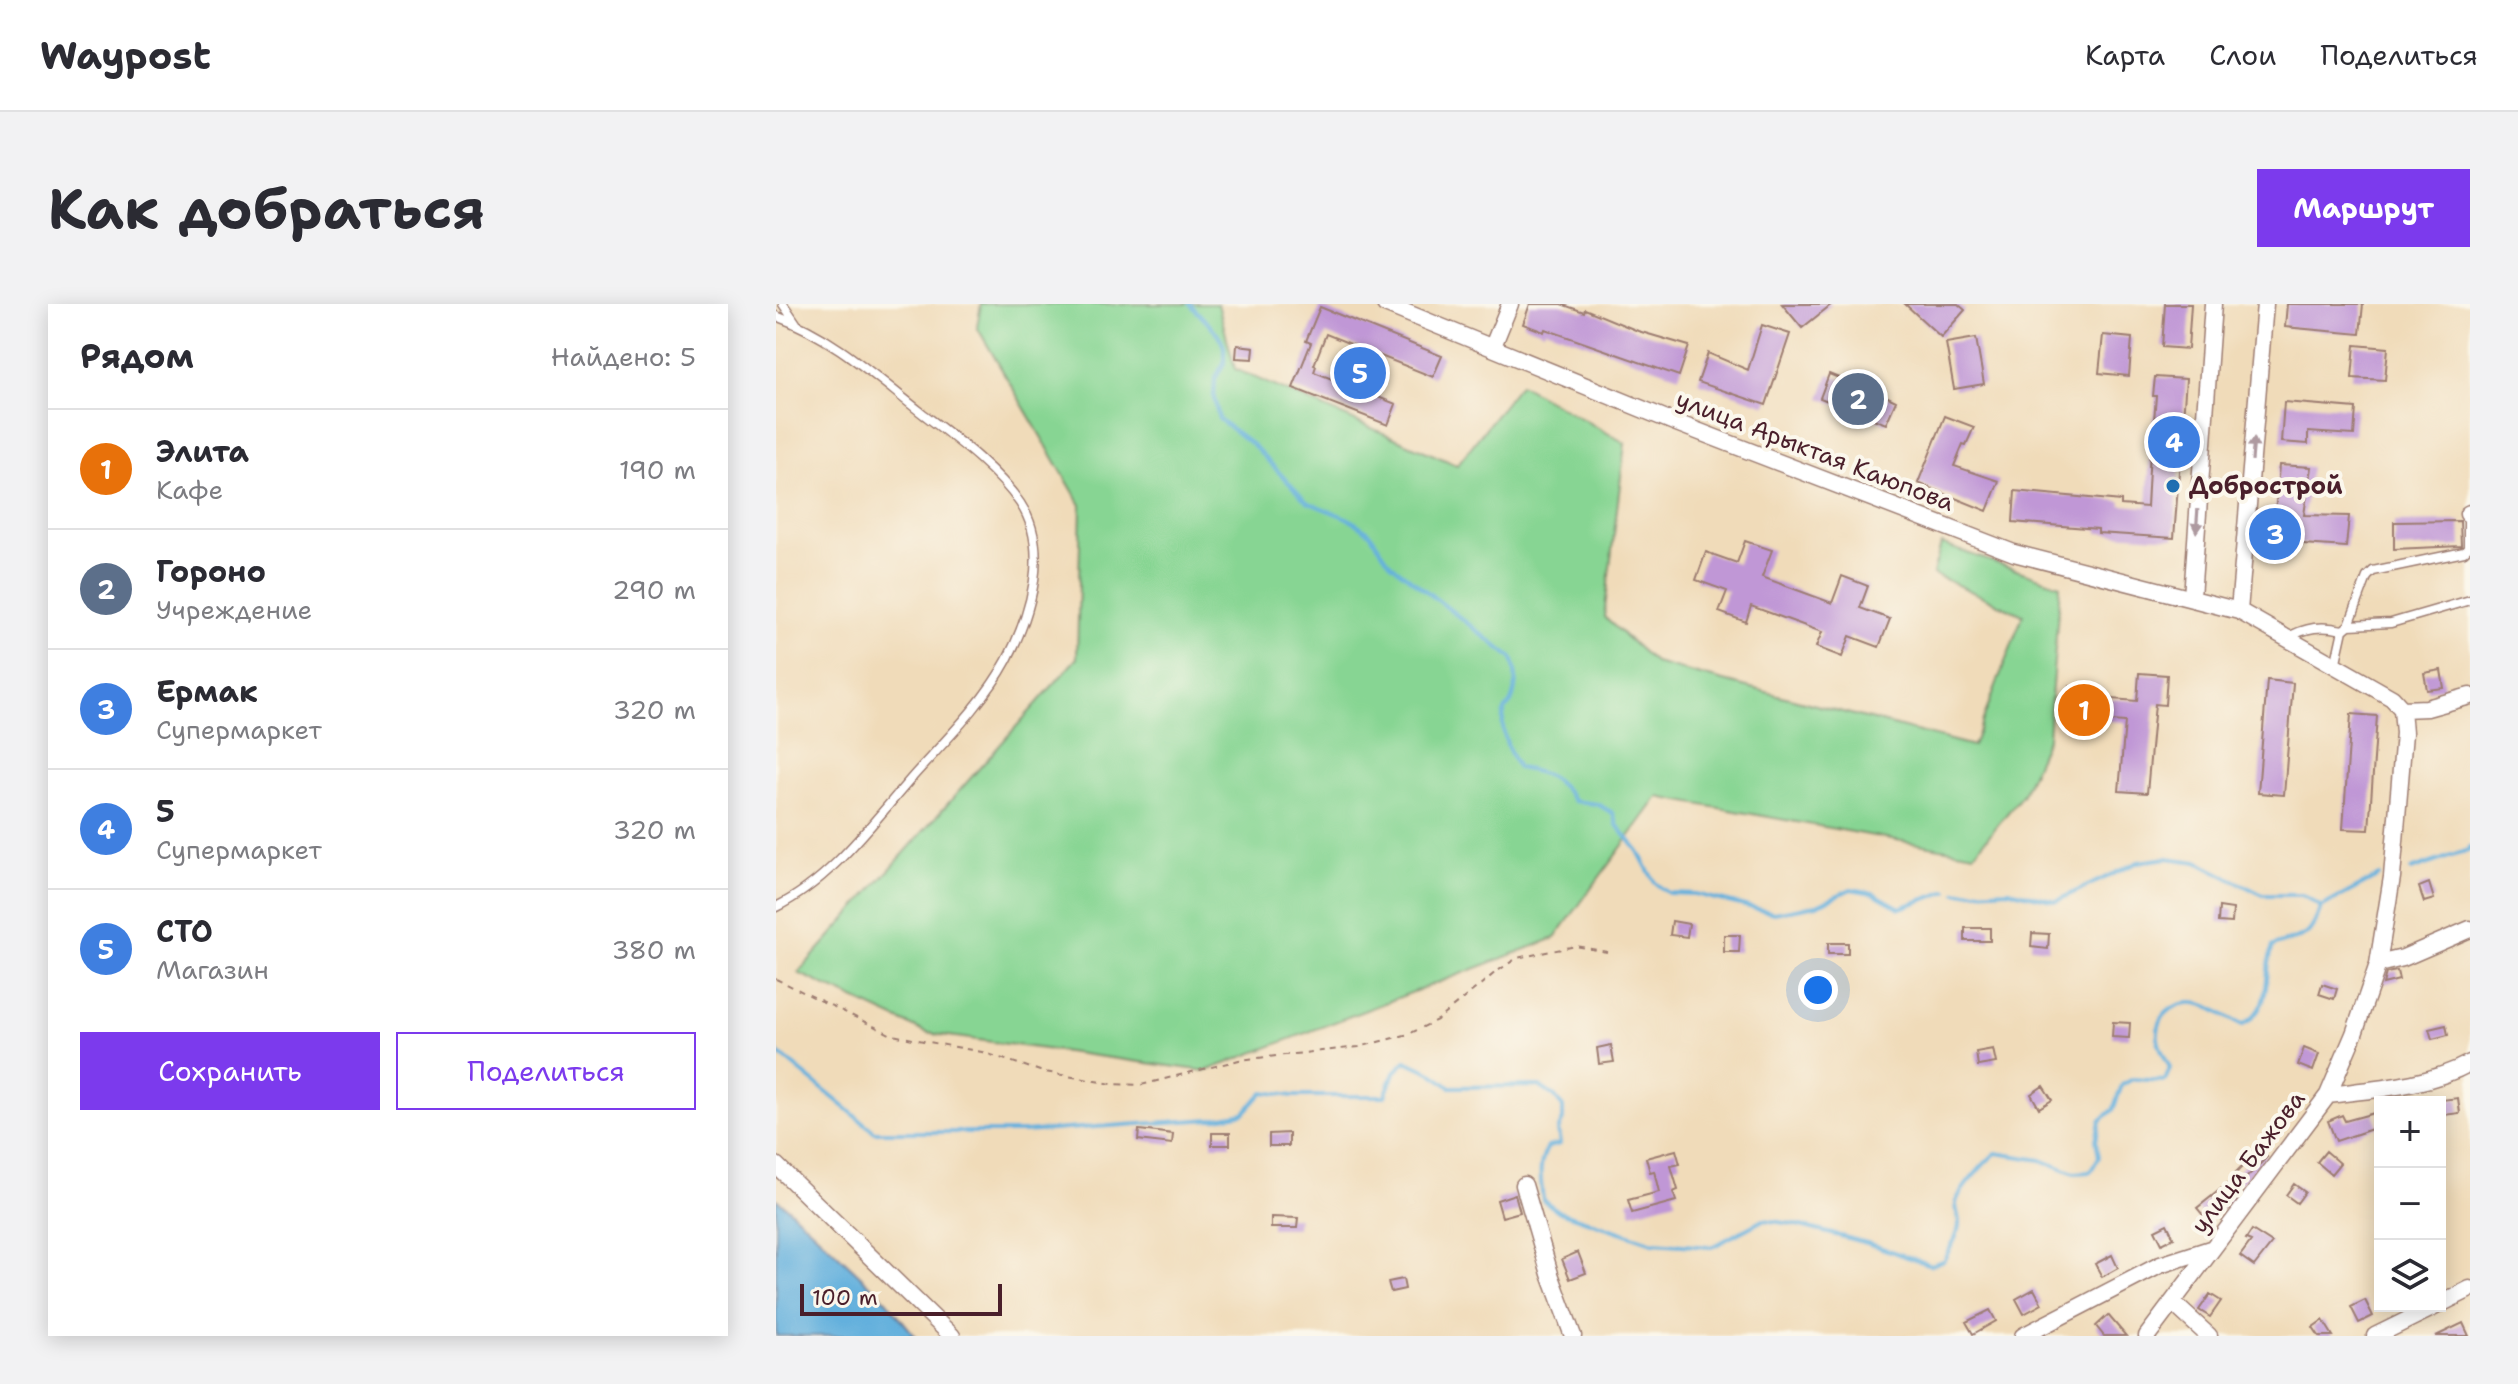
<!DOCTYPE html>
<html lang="ru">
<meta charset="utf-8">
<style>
:root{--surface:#fff;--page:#f2f2f3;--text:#2b2b33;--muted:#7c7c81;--line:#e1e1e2;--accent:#7c3aed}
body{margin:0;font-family:"Shantell Sans",sans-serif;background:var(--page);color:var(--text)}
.controls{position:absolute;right:24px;bottom:24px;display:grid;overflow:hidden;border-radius:0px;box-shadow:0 4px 20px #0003}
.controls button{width:72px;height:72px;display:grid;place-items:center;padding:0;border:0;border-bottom:2px solid var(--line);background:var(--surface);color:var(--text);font:40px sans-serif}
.scale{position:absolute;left:24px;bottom:20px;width:202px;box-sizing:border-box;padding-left:8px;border:4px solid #4a1f2b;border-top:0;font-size:22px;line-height:28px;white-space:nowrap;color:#4a1f2b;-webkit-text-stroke:6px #fbf7ec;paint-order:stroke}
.you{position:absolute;left:1042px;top:686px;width:28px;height:28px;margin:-20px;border:6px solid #fff;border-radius:50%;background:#1a73e8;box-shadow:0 0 0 12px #1a73e833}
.badge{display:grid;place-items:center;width:52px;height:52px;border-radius:50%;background:var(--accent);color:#fff;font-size:26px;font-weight:700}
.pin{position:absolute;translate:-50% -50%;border:4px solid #fff;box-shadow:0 2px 8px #0006}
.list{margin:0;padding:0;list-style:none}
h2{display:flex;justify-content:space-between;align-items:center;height:104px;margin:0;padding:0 32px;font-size:34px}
h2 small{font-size:26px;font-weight:400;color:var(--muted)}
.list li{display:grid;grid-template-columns:52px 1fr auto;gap:24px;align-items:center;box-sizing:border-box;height:120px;padding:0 32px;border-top:2px solid var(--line)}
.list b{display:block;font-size:30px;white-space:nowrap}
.list p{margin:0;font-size:26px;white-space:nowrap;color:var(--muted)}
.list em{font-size:26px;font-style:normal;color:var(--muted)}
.actions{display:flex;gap:16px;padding:24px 32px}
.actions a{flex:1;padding:18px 0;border:2px solid var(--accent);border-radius:0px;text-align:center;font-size:28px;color:var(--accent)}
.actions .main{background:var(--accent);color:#fff}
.icon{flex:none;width:44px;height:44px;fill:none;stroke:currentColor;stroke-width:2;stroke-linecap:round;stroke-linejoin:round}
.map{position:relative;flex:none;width:1694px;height:1032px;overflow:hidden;border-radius:0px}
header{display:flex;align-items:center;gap:48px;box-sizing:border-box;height:112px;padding:0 40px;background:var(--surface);border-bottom:2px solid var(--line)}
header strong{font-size:38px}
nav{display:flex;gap:44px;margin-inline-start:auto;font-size:28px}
.intro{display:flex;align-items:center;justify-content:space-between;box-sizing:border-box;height:192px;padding:0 48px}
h1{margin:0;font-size:56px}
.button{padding:20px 36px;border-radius:0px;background:var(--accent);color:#fff;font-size:28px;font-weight:700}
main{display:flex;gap:48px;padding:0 48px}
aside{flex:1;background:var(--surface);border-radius:0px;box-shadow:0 4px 20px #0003}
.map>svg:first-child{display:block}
.green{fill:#87d593;stroke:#687a5f;stroke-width:2}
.water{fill:#63b0dd;stroke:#566884;stroke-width:2}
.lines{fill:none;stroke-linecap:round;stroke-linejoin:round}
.stream{stroke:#63b0dd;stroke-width:4}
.building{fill:#c097d6}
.service-casing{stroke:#9d7d72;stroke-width:11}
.minor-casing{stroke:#9d7d72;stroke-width:19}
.path{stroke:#9d7d72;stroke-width:2;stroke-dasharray:6 6;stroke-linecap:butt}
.service{stroke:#fff;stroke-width:8}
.minor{stroke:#fff;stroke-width:16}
.oneway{fill:#ae9aa0}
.poi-dot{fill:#1f6fb2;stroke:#fbf7ec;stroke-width:3}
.labels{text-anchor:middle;stroke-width:8;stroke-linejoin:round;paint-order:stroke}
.street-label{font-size:24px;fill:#4a1f2b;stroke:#fbf7ec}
.poi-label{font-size:24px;font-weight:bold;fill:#4a1f2b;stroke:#fbf7ec;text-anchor:start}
</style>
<header>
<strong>Waypost</strong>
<nav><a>Карта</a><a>Слои</a><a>Поделиться</a></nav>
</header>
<div class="intro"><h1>Как добраться</h1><a class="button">Маршрут</a></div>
<main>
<aside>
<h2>Рядом<small>Найдено: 5</small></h2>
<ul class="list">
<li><span class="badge" style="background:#e8710a">1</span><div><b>Элита</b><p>Кафе</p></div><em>190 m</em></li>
<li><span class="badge" style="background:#5c6f8a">2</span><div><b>Гороно</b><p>Учреждение</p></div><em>290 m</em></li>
<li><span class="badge" style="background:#3f7fe0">3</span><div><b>Ермак</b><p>Супермаркет</p></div><em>320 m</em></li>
<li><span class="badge" style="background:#3f7fe0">4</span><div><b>5</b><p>Супермаркет</p></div><em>320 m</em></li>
<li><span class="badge" style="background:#3f7fe0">5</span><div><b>СТО</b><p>Магазин</p></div><em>380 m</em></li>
</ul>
<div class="actions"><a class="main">Сохранить</a><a>Поделиться</a></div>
</aside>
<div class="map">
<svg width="1694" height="1032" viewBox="0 0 1694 1032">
<rect width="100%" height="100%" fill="#fbf7ec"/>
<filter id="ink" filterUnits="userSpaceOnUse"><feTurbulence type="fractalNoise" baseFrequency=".0125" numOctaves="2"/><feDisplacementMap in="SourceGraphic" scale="16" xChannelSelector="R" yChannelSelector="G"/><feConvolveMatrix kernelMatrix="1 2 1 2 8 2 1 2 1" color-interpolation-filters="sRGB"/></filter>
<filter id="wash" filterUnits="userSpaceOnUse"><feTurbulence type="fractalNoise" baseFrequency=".006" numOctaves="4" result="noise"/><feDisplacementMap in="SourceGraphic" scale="32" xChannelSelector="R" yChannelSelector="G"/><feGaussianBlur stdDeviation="1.8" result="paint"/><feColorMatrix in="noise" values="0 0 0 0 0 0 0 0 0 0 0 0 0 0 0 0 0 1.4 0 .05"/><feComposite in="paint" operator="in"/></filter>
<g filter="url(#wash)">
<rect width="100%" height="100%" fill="#f0dbb9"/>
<path class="green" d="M 205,0 L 442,0 L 459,65 L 681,161 L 744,80 L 849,139 L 828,313 L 879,359 L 1197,442 L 1247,311 L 1157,270 L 1165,240 L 1284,281 L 1272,433 L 1247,490 L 1198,550 L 882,493 L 779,634 L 430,767 L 151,729 L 22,669 L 301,354 L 305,201 L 201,23 Z"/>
<path class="water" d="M 0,895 L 11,903 L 110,996 L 139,1032 L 0,1032 Z"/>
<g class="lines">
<path class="stream" d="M 414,0 L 443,31 L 448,43 L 448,59 L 439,75 L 438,94 L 443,115 L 478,142 L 531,198 L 571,214 L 593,228 L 614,259 L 736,354 C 741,368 741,383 735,398 C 733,402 729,405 728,409 C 723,425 734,450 742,464 C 771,469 780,472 798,497 L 821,500 L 837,509 L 841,521 L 862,547 L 879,579 L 892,589 L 919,590 L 998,609 L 1041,601 L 1075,585 L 1097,589 L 1124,604 L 1172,587
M 1635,566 L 1693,546 L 1694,543
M 1181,589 L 1233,586 L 1280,597 L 1362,558 L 1391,554 L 1421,558 L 1487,591 L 1526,591 L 1544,602
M 0,747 L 99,828 L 247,828 L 436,815 L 468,809 L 487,788 L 517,792 L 609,792 L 618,769 L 630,757 L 656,769 L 674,783 L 763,782 L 778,792 L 787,803 L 787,816 L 782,826 L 784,840 L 772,843 C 761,860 765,877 767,896 L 784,908 L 877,939 L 936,943 L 987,916 L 1017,920 L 1091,939 L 1155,961 L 1168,956 C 1173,945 1183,932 1183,919 C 1183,913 1180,906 1180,900 C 1181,888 1210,857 1220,849 L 1265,856 L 1298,869 L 1314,868 L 1323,853 L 1320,836 L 1324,817 L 1337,806 L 1346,781 L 1357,775 L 1389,777 L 1394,764 C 1390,755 1383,744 1382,735 C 1379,709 1404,693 1428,701 C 1442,706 1453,716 1467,721 C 1499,700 1486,672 1497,642 C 1528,630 1532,640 1545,603 L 1603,572"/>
</g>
<g id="blocks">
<path class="building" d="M 754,0 L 785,0 L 808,8 L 809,5 L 862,27 L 913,42 L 903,72 L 769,25 L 768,28 L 747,20 Z
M 1006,0 L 1056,0 L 1026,24 Z
M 1129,0 L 1182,0 L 1189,6 L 1165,33 Z
M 1389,0 L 1415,0 L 1412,45 L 1386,43 Z
M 1511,0 L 1587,0 L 1584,30 L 1509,23 Z
M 544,3 L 666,52 L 657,73 L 550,30 L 538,61 L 540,62 L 538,68 L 620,100 L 612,121 L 517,84 L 535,39 L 530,37 Z
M 986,21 L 1014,30 L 990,101 L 922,78 L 932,49 L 972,66 Z
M 1327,31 L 1356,34 L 1353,72 L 1323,69 Z
M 1200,34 L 1208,80 L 1178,85 L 1170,39 Z
M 461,41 L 478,43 L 477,55 L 460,54 Z
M 1579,41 L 1612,44 L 1609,76 L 1576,74 Z
M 1053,70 L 1075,79 L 1077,76 L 1120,97 L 1110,120 L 1044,94 Z
M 1379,73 L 1410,75 L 1398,234 L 1322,229 L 1322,225 L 1237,218 L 1239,187 L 1345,197 L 1345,201 L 1371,203 L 1375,128 L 1377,128 L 1380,92 L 1377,92 Z
M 1508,98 L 1580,104 L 1578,131 L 1532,128 L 1532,140 L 1505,138 Z
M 1169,112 L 1198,123 L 1190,141 L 1187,140 L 1178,162 L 1223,177 L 1211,207 L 1142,179 Z
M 1503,161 L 1535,163 L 1528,211 L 1573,212 L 1570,243 L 1497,238 Z
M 1684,217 L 1685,242 L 1618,245 L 1618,218 Z
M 969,237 L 996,246 L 986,273 L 1056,299 L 1066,272 L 1092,282 L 1084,304 L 1114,315 L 1103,343 L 1074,332 L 1066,353 L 1040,343 L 1046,328 L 975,302 L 970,318 L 943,308 L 951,287 L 920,276 L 930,248 L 961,259 Z
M 1665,366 L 1668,384 L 1651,386 L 1648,369 Z
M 1363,369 L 1391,371 L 1389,401 L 1379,400 L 1371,489 L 1343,487 L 1349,418 L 1321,416 L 1320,429 L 1290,426 L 1294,382 L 1324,384 L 1323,394 L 1361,397 Z
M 1491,376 L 1517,379 L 1508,491 L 1482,489 Z
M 1575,410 L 1601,412 L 1593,526 L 1567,525 Z
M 1653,579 L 1658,595 L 1648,598 L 1643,583 Z
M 1443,603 L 1457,605 L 1456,619 L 1442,618 Z
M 896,617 L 913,620 L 911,633 L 894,631 Z
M 1189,624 L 1214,624 L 1214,637 L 1189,637 Z
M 1256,629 L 1273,630 L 1272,645 L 1255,643 Z
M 948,631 L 964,631 L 963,648 L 948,648 Z
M 1052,639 L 1072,639 L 1072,650 L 1052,650 Z
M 1621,667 L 1623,676 L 1607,680 L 1610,669 Z
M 1546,680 L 1561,685 L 1558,695 L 1543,690 Z
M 1337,718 L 1354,719 L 1353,734 L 1336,733 Z
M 1670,721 L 1672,731 L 1656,735 L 1653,725 Z
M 835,741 L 838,758 L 823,760 L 821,744 Z
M 1528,744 L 1543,750 L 1537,767 L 1522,761 Z
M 1217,745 L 1220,759 L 1202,762 L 1200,748 Z
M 1267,782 L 1276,796 L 1263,804 L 1255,790 Z
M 1682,794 L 1684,809 L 1668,811 L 1665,796 Z
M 1598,809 L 1602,823 L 1560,837 L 1552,817 L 1566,811 L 1569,817 Z
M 363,826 L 397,830 L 396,840 L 362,836 Z
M 436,829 L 454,829 L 454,841 L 436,841 Z
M 513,829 L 513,842 L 493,842 L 493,830 Z
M 1479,843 L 1491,853 L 1464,880 L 1457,872 L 1474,855 L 1471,853 Z
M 900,846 L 904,860 L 895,862 L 902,886 L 897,888 L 900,897 L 856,909 L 852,896 L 883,888 L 878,867 L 874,868 L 870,854 Z
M 1550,847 L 1564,859 L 1555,870 L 1541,858 Z
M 1451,880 L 1463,892 L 1431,916 L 1421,904 Z
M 1518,880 L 1529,888 L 1521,899 L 1510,891 Z
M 739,890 L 744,908 L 726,913 L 721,896 Z
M 495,913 L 522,914 L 521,924 L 495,924 Z
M 1391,920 L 1398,934 L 1386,940 L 1379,926 Z
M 1476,926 L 1496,939 L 1478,962 L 1464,952 L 1475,937 L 1470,935 Z
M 802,948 L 810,969 L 794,975 L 786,955 Z
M 1336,951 L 1342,964 L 1326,973 L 1319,960 Z
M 627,975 L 629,985 L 615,988 L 612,978 Z
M 1258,985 L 1266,1000 L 1248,1010 L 1240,995 Z
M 1434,990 L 1445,997 L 1434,1013 L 1423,1006 Z
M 1589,996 L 1597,1012 L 1583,1019 L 1575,1003 Z
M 1214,1006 L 1220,1017 L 1197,1030 L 1190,1018 Z
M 1332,1011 L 1350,1032 L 1328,1032 L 1320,1022 Z
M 1547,1016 L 1557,1032 L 1543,1032 L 1537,1023 Z
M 1687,1019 L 1693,1032 L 1660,1032 Z"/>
</g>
</g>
<g filter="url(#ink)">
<use href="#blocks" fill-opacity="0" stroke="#9d7d72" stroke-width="2"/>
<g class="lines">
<defs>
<path id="service" d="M 7,0 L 20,19
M 0,12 C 56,32 100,73 146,109 C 180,135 220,164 244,199 C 275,245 254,312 231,356 C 209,397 171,435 140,469 C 98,516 57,575 0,603
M 1573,321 L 1591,273 L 1597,267 L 1688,248 L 1692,244 L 1692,210
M 1511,334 C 1530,323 1546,321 1567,326 L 1573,321 L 1615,319 L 1694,296
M 1559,362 L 1567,326"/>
<path id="minor" d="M 609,0 L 898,118 L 1238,249 L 1463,307 L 1616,394 L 1626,405 L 1628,429 L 1616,573 L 1602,660 L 1578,730 L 1552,791 L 1371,1032
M 717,42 L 734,0
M 1692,210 L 1694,209
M 1416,293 L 1437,0
M 1463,307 L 1489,0
M 1626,405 L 1651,404 L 1694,392
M 1602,660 L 1627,654 L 1694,625
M 1552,791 C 1600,785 1652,782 1694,759
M 0,861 L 176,1032
M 748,881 L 774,970 L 797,1032
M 1397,999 L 1433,1032
M 1664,1000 L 1694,985
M 1247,1032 L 1384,961 L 1437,944
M 1599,1032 L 1660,1002"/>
</defs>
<use href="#service" class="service-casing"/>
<use href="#minor" class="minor-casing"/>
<path class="path" d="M 0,675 L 116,731 L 206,748 L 264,767 L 336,780 L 365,781 L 463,756 L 583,743 L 633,730 L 661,716 L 720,668 L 741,654 L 800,642 L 831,648"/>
<use href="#service" class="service"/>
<use href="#minor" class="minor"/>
</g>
<defs><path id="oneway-solid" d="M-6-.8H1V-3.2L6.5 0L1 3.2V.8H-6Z" transform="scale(2)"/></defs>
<g class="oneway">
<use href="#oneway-solid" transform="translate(1477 145) rotate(-85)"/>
<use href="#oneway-solid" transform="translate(1421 217) rotate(94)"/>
</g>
</g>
<circle class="poi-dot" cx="1397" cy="182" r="8"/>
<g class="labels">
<g class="street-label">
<text transform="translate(1039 147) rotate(21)" y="8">улица Арыктая Каюпова</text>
<text transform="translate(1472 858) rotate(-53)" y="8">улица Бажова</text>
</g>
<g class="poi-label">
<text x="1413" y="190">Добрострой</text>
</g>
</g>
</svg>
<div class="controls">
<button>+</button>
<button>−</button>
<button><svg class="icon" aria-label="layers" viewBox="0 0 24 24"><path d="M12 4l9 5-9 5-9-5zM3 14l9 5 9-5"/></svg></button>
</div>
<div class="scale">100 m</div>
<div class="you"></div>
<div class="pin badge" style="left:1308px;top:406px;background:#e8710a">1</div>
<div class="pin badge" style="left:1082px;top:95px;background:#5c6f8a">2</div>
<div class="pin badge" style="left:1499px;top:230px;background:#3f7fe0">3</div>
<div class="pin badge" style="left:1398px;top:138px;background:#3f7fe0">4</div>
<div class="pin badge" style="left:584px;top:69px;background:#3f7fe0">5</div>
</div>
</main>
